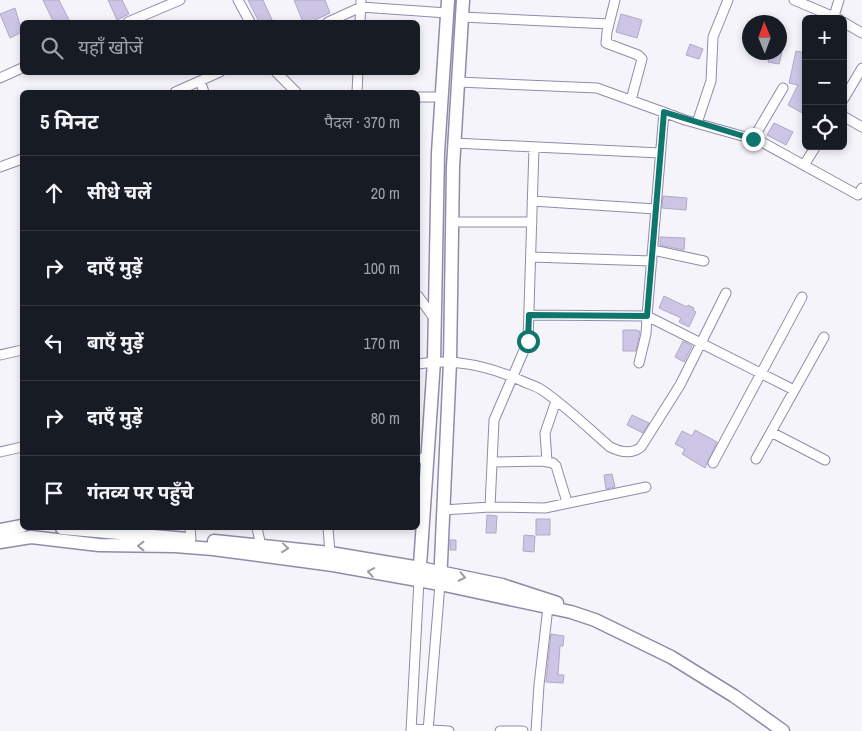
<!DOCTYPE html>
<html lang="hi">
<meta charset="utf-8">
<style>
:root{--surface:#171b24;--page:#20242c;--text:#f1f3f6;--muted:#9ea1a6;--line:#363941}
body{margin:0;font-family:"Archivo Narrow","Noto Sans Devanagari",sans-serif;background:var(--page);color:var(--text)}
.controls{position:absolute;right:15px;top:15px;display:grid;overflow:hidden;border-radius:8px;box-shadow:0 2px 8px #0003}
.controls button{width:45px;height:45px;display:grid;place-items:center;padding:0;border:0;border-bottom:1px solid var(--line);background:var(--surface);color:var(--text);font:25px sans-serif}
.compass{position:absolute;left:742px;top:15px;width:45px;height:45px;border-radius:50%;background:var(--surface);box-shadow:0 2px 8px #0003;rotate:359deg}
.stop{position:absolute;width:15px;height:15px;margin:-11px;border:4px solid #0f766e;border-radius:50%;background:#fff}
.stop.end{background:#0f766e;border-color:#fff;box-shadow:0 1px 5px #0008}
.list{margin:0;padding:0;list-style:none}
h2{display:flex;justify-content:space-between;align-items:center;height:65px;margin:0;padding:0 20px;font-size:21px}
h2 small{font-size:16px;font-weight:400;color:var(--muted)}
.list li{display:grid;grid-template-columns:32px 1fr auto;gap:15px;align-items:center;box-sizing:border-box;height:75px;padding:0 20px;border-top:1px solid var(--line)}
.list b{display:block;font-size:19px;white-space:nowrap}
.list em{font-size:16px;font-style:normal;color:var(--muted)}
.icon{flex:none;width:28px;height:28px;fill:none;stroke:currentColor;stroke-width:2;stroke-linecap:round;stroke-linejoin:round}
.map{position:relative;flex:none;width:862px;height:731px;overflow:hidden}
.search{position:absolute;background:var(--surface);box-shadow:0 2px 8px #0003;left:20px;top:20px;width:400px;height:55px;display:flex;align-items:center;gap:12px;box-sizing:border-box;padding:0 18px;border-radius:8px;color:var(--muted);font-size:19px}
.panel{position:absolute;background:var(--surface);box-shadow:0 2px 8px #0003;left:20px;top:90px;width:400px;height:440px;border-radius:8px}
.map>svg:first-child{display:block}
.building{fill:#cdc5e5;stroke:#afa8c7}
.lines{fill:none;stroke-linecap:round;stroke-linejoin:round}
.street-casing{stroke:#928aa8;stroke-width:11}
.secondary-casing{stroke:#928aa8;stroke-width:15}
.street{stroke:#fff;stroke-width:9}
.secondary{stroke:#fff;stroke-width:12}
.oneway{stroke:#9c9ba2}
.route{stroke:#0f766e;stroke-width:6}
</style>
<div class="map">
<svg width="862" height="731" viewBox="0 0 862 731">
<rect width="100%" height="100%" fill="#f6f4fb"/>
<path class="building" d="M 43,0 L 59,0 L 70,22 L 49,22 L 53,21 Z
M 108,0 L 122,0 L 129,14 L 117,20 Z
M 248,0 L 263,0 L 273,22 L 259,22 Z
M 294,0 L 325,0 L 330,13 L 315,20 L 316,22 L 303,22 Z
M 15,8 L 22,32 L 10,38 L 0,14 Z
M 621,14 L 642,20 L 637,38 L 616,32 Z
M 690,44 L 703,49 L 699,59 L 686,55 Z
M 796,51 L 806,53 L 806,115 L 788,105 L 798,85 L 789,83 Z
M 770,52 L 782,52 L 779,64 L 768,62 Z
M 774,123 L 793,132 L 786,145 L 767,135 Z
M 663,196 L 687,198 L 686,210 L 662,208 Z
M 660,237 L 685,238 L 684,250 L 660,245 Z
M 664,296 L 687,307 L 688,305 L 694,308 L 693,310 L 696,312 L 689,327 L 679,322 L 681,318 L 659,308 Z
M 623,330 L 637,330 L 637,331 L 640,331 L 636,351 L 623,351 Z
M 683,341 L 692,346 L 684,362 L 675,357 Z
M 632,415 L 649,423 L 643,433 L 627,425 Z
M 695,430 L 717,442 L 705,468 L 682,454 L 685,449 L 675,444 L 682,431 L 692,436 Z
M 612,474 L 615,487 L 606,489 L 604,475 Z
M 487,515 L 497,516 L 496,533 L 486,533 Z
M 536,519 L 550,519 L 550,535 L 536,535 Z
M 524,535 L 535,536 L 534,552 L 523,551 Z
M 450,540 L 456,540 L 456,550 L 450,550 Z
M 551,634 L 564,636 L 563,646 L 560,646 L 558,675 L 564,675 L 563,683 L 546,682 Z"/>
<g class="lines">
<defs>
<path id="street" d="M 238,0 L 250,22
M 615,0 L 607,32 L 606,43 L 638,55 L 642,59 L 631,100
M 794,0 L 839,19
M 834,16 L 839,0
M 462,17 L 609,24
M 128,22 L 180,0
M 328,22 L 361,7 L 447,13
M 360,22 L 361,0
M 843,22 L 862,33
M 276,72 L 296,92
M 0,78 L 22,68
M 200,81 L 204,92
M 458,82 L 597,88 L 685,120 L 760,141 L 858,195 L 862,188
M 175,92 L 220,72
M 357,92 L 358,72
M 418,97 L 441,97
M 843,100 L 862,68
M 664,112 L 647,316 L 794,390
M 843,116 L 862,127
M 697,123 L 711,81 L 713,37 L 728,0
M 753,139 L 783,88
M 454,143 L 660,153
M 804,165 L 816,146
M 0,167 L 22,159
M 532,201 L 656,209
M 452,222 L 532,222
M 653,250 L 704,261
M 531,257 L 652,261
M 418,296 L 434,318
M 529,315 L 647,316 L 646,334 L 639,363
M 0,355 L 22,350
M 418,364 C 453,358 489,366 522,381 C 528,384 536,386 542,390 C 567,407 588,428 610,447 C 620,452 631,455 641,447 L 680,385 L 726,293
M 771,432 L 825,460
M 0,452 L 22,447
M 418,459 L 428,457
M 756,459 L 824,337
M 547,461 L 545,433 L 556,401
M 492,462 L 542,461 L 553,463 L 556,466 L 567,502
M 713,463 L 802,297
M 490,507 L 494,420 L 528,341 L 534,147
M 443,510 L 490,507 L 545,508 L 646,487
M 190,528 L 191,539
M 257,528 L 261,546
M 328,528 L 330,553
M 412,729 L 449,731
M 411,731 L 419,580
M 428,731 L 440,584
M 500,731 L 523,731
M 536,731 L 539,685 L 548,607"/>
<path id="secondary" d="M 62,528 L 187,539
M 0,530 L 22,526
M 214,541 L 330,553 L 420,568 L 502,585 L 557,603
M 0,542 L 31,537 L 99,545 L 175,546 L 213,549 L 333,565 L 440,584 L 571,612 L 595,620 L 671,657 L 734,696 L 783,731
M 419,580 L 434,361 L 438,153 L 448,0
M 440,584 L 450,362 L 453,167 L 463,0"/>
</defs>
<use href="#street" class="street-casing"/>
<use href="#secondary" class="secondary-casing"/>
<use href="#street" class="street"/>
<use href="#secondary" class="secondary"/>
</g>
<defs><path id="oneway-chevron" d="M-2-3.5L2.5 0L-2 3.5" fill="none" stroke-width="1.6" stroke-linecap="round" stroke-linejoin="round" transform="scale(1.25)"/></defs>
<g class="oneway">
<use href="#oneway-chevron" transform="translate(141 546) rotate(180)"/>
<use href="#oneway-chevron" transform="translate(285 548) rotate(6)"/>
<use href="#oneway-chevron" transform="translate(371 572) rotate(-170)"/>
<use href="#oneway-chevron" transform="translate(462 577) rotate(12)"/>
</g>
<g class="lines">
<path class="route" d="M 528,341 L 529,315 L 647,316 L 664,112 L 753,139"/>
</g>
</svg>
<div class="controls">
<button>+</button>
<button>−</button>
<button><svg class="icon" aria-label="locate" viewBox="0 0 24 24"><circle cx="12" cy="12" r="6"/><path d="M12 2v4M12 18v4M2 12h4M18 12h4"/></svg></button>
</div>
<svg class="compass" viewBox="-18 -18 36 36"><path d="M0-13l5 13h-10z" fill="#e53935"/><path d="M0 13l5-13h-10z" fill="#9ea1a6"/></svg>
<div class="stop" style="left:528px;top:341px"></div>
<div class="stop end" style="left:753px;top:139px"></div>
<div class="search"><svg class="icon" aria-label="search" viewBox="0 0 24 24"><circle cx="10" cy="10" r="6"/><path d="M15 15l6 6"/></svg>यहाँ खोजें</div>
<section class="panel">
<h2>5 मिनट<small>पैदल · 370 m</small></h2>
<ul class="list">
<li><svg class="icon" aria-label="ahead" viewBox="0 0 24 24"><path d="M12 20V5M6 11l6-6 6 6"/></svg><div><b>सीधे चलें</b></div><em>20 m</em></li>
<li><svg class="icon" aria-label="right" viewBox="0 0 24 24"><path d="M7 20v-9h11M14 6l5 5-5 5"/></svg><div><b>दाएँ मुड़ें</b></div><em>100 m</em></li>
<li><svg class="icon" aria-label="left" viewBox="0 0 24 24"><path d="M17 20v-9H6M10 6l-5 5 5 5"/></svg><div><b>बाएँ मुड़ें</b></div><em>170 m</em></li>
<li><svg class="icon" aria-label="right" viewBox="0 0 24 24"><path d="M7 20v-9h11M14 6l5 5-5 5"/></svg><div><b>दाएँ मुड़ें</b></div><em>80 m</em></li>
<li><svg class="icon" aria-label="arrive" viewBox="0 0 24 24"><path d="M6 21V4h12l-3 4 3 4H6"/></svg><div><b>गंतव्य पर पहुँचे</b></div></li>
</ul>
</section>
</div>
